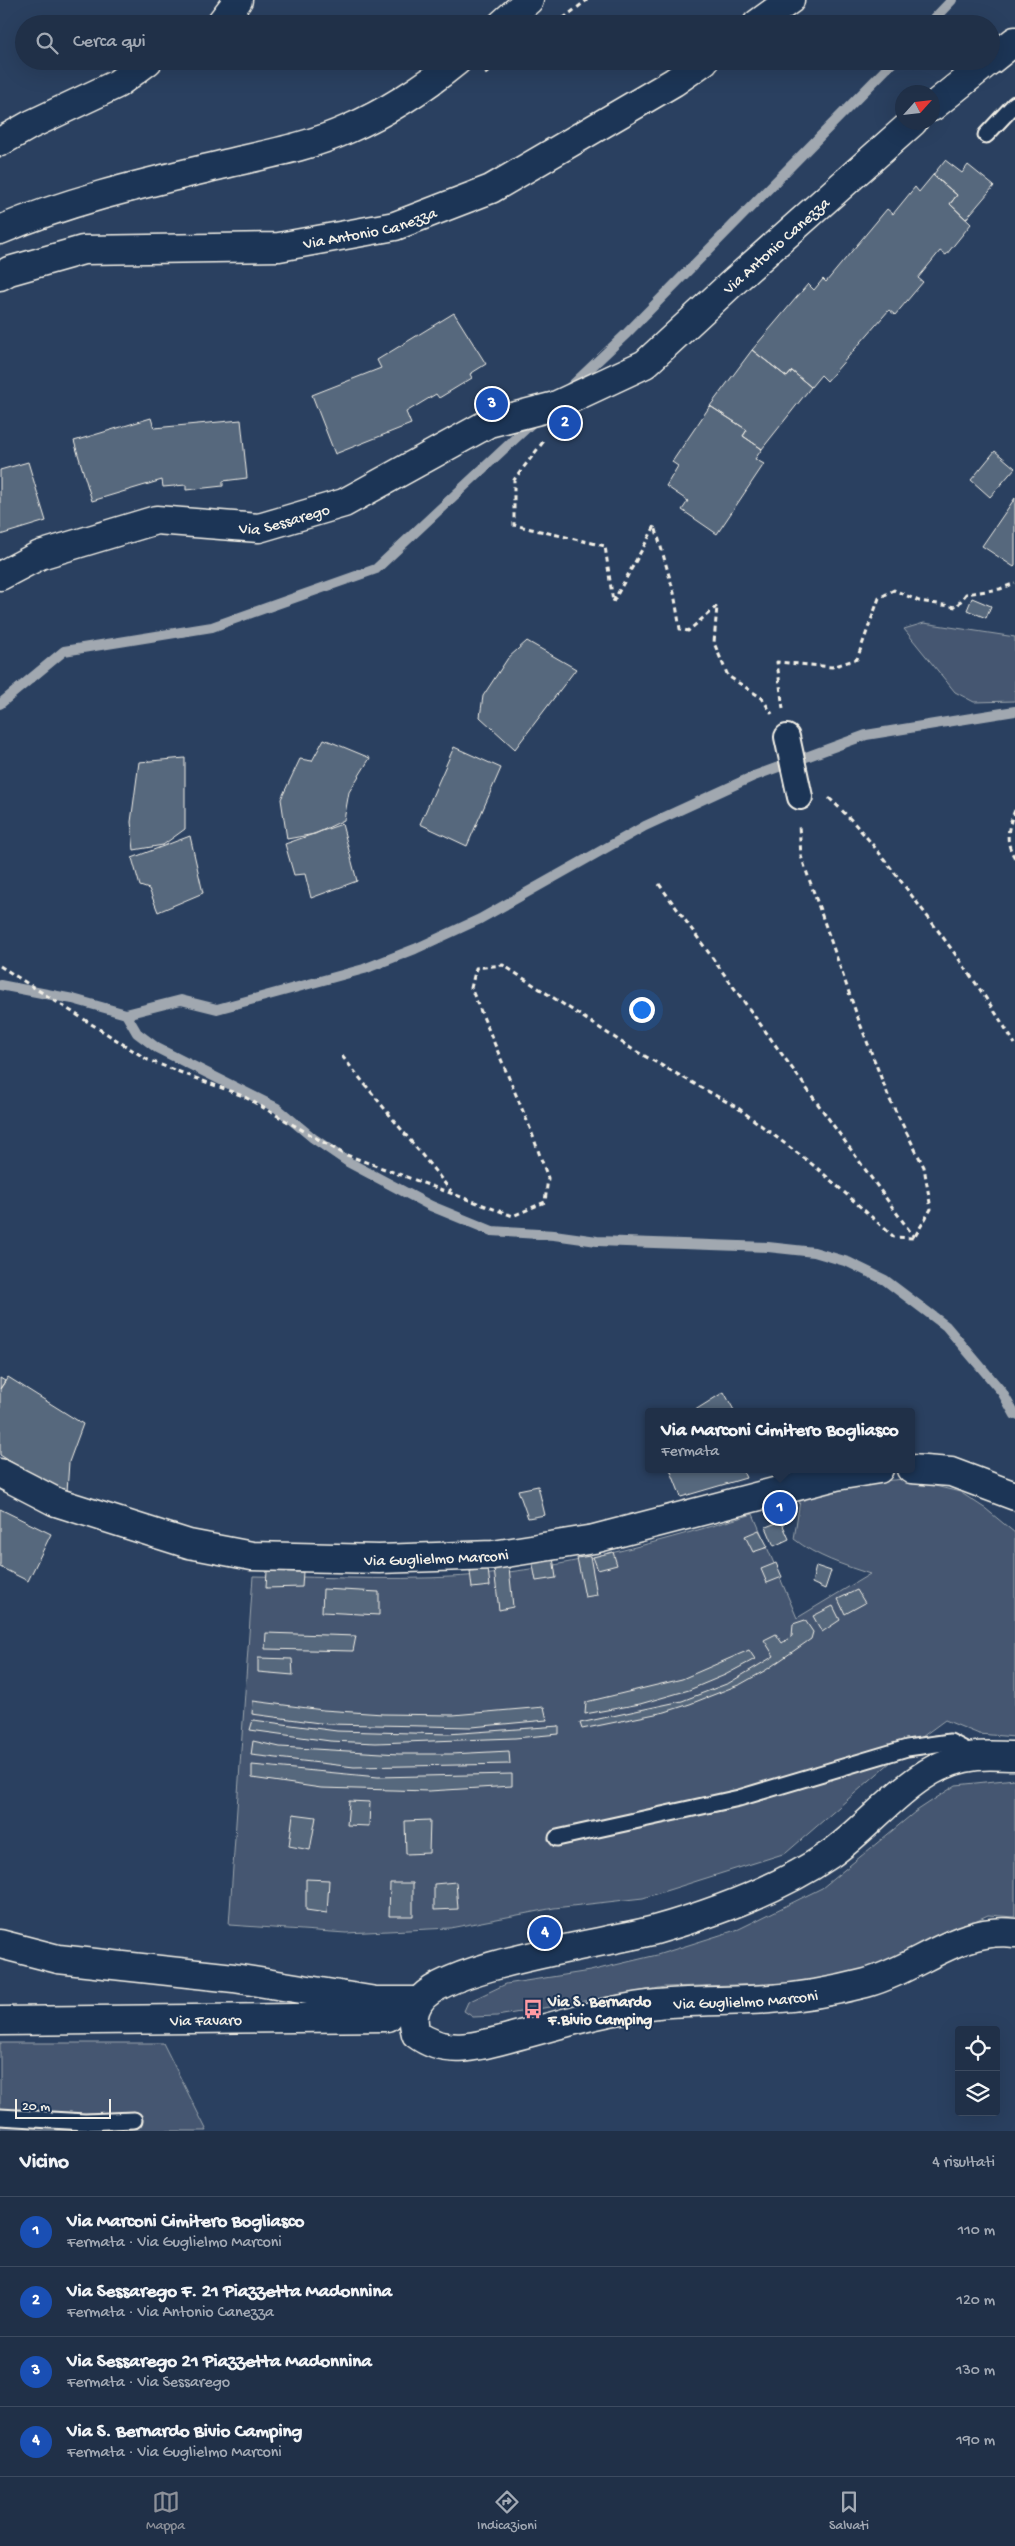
<!DOCTYPE html>
<html lang="it">
<meta charset="utf-8">
<style>
:root{--surface:#203048;--page:#28384f;--text:#f1f3f6;--muted:#a2a9b4;--line:#3d4b60;--accent:#8c9099}
body{margin:0;font-family:"Gochi Hand",sans-serif;background:var(--page);color:var(--text)}
.controls{position:absolute;right:15px;bottom:15px;display:grid;overflow:hidden;border-radius:5px;box-shadow:0 5px 20px #0002}
.controls button{width:45px;height:45px;display:grid;place-items:center;padding:0;border:0;border-bottom:1px solid var(--line);background:var(--surface);color:var(--text);font:25px sans-serif}
.compass{position:absolute;left:895px;top:85px;width:45px;height:45px;border-radius:50%;background:var(--surface);box-shadow:0 5px 20px #0002;rotate:63deg}
.scale{position:absolute;left:15px;bottom:12px;width:96px;box-sizing:border-box;padding-left:5px;border:2px solid #f4f1e8;border-top:0;font-size:14px;line-height:18px;white-space:nowrap;color:#f4f1e8;-webkit-text-stroke:4px #1d3557;paint-order:stroke}
.you{position:absolute;left:641px;top:1009px;width:18px;height:18px;margin:-12px;border:4px solid #fff;border-radius:50%;background:#1a73e8;box-shadow:0 0 0 8px #1a73e833}
.badge{display:grid;place-items:center;width:32px;height:32px;border-radius:50%;background:var(--accent);color:#fff;font-size:16px;font-weight:700}
.pin{position:absolute;translate:-50% -50%;border:2px solid #fff;box-shadow:0 1px 5px #0006}
.popup{position:absolute;left:645px;top:1408px;width:270px;height:65px;box-sizing:border-box;display:grid;place-content:center;border-radius:5px;background:var(--surface);filter:drop-shadow(0 1px 4px #0005);font-size:16px;white-space:nowrap;color:var(--muted)}
.popup b{font-size:19px;color:var(--text)}
.popup::after{content:'';position:absolute;left:50%;top:100%;margin-left:-10px;border:10px solid transparent;border-top-color:var(--surface)}
.list{margin:0;padding:0;list-style:none}
h2{display:flex;justify-content:space-between;align-items:center;height:65px;margin:0;padding:0 20px;font-size:21px}
h2 small{font-size:16px;font-weight:400;color:var(--muted)}
.list li{display:grid;grid-template-columns:32px 1fr auto;gap:15px;align-items:center;box-sizing:border-box;height:70px;padding:0 20px;border-top:1px solid var(--line)}
.list b{display:block;font-size:19px;white-space:nowrap}
.list p{margin:0;font-size:16px;white-space:nowrap;color:var(--muted)}
.list em{font-size:16px;font-style:normal;color:var(--muted)}
.icon{flex:none;width:28px;height:28px;fill:none;stroke:currentColor;stroke-width:2;stroke-linecap:round;stroke-linejoin:round}
.map{position:relative;flex:none;width:1015px;height:2131px;overflow:hidden}
.search{position:absolute;background:var(--surface);box-shadow:0 5px 20px #0002;left:15px;right:15px;top:15px;height:55px;display:flex;align-items:center;gap:12px;box-sizing:border-box;padding:0 18px;border-radius:28px;color:var(--muted);font-size:19px}
.sheet{height:345px;background:var(--surface)}
nav{display:flex;justify-content:space-around;align-items:center;box-sizing:border-box;height:70px;border-top:1px solid var(--line);background:var(--surface);font-size:14px;color:var(--muted)}
nav a{display:grid;justify-items:center;gap:2px}
nav .on{color:var(--accent)}
.map>svg:first-child{display:block}
.green{fill:#445771;stroke:#9ca4ac}
.lines{fill:none;stroke-linecap:round;stroke-linejoin:round}
.stream{stroke:#a1a8b0;stroke-width:10}
.building{fill:#56677d;stroke:#f4f1e8}
.service-casing{stroke:#f4f1e8;stroke-width:19}
.pedestrian-casing{stroke:#f4f1e8;stroke-width:28}
.minor-casing{stroke:#f4f1e8;stroke-width:31}
.tertiary-casing{stroke:#f4f1e8;stroke-width:31}
.path{stroke:#f4f1e8;stroke-width:3;stroke-dasharray:5 4;stroke-linecap:butt}
.service{stroke:#1d3557;stroke-width:15}
.pedestrian{stroke:#1d3557;stroke-width:24}
.minor{stroke:#1d3557;stroke-width:28}
.tertiary{stroke:#1d3557;stroke-width:28}
.labels{text-anchor:middle;stroke-width:4;stroke-linejoin:round;paint-order:stroke}
.street-label{font-size:16px;fill:#f4f1e8;stroke:#1d3557}
.poi-label{font-size:16px;font-weight:bold;fill:#f4f1e8;stroke:#1d3557;text-anchor:start}
</style>
<div class="map">
<svg width="1015" height="2131" viewBox="0 0 1015 2131">
<rect width="100%" height="100%" fill="#2a4060"/>
<filter id="ink" filterUnits="userSpaceOnUse"><feTurbulence type="fractalNoise" baseFrequency=".02" numOctaves="2"/><feDisplacementMap in="SourceGraphic" scale="10" xChannelSelector="R" yChannelSelector="G"/><feConvolveMatrix kernelMatrix="1 2 1 2 8 2 1 2 1" color-interpolation-filters="sRGB"/></filter>
<g filter="url(#ink)">
<path class="green" d="M 924,623 L 1015,637 L 1015,701 L 974,702 L 955,692 L 904,629 Z
M 906,1479 L 960,1492 L 986,1509 L 1015,1533 L 1015,1737 L 979,1734 L 945,1720 L 907,1748 L 786,1853 L 643,1898 L 554,1908 L 450,1928 L 346,1933 L 229,1925 L 253,1576 C 332,1577 413,1582 491,1574 C 581,1565 667,1539 753,1514 L 797,1618 L 870,1574 C 843,1565 817,1557 794,1539 L 801,1494 L 867,1482 Z
M 1015,1779 L 1015,1917 L 988,1915 L 851,1977 L 803,1983 L 665,1987 L 497,2016 L 473,2017 L 464,2011 L 468,2002 L 506,1984 L 590,1971 L 657,1955 L 739,1929 L 822,1888 L 915,1812 L 956,1785 Z
M 0,2043 L 163,2043 L 207,2131 L 0,2131 Z"/>
<g class="lines">
<path class="stream" d="M 929,24 L 952,0
M 567,390 L 627,333 L 894,61
M 0,704 L 64,651 L 212,627 L 376,569 L 536,419
M 0,985 L 73,999 L 126,1014 L 181,1000 L 217,1009 L 364,969 L 415,949 L 480,919 L 645,826 L 754,776 L 866,735 L 1015,711
M 126,1014 L 137,1033 L 157,1048 L 277,1108 L 313,1138 L 348,1162 L 431,1206 L 492,1231 L 554,1235 L 597,1241 L 768,1247 L 814,1252 L 848,1262 L 885,1280 L 946,1326 L 1002,1392 L 1015,1415"/>
</g>
<path class="building" d="M 945,160 L 962,173 L 968,165 L 994,186 L 966,219 L 950,204 L 957,195 L 933,175 Z
M 933,175 L 957,195 L 950,204 L 971,224 L 946,255 L 940,251 L 918,278 L 923,282 L 895,315 L 889,310 L 827,381 L 821,375 L 811,387 L 792,371 L 787,377 L 752,350 L 808,284 L 814,290 L 823,279 L 826,282 L 887,209 L 893,214 L 915,187 L 919,192 Z
M 454,313 L 486,364 L 470,374 L 472,378 L 439,398 L 436,394 L 406,412 L 411,424 L 335,454 L 312,395 L 381,368 L 377,360 Z
M 752,350 L 787,377 L 792,371 L 811,387 L 762,449 L 743,436 L 747,430 L 710,406 Z
M 710,406 L 747,430 L 743,436 L 762,449 L 755,459 L 764,464 L 717,534 L 682,510 L 688,501 L 666,486 L 678,466 L 672,462 Z
M 151,418 L 154,428 L 241,420 L 247,478 L 223,481 L 223,486 L 186,490 L 186,485 L 163,487 L 162,480 L 92,501 L 74,441 Z
M 995,451 L 1015,468 L 990,497 L 971,480 Z
M 28,462 L 46,521 L 0,535 L 0,470 Z
M 1015,498 L 1015,566 L 1014,567 L 982,546 Z
M 972,598 L 991,606 L 986,618 L 967,610 Z
M 527,641 L 576,669 L 515,749 L 480,717 L 483,696 L 508,658 Z
M 324,739 L 370,758 L 349,792 L 344,820 L 315,834 L 287,839 L 281,799 L 300,759 L 312,761 Z
M 454,747 L 501,768 L 467,846 L 420,824 Z
M 185,758 L 185,829 L 163,845 L 134,850 L 131,822 L 139,762 Z
M 342,824 L 357,881 L 311,898 L 305,874 L 294,875 L 285,844 Z
M 190,836 L 203,893 L 158,912 L 149,889 L 140,886 L 132,858 Z
M 8,1377 L 83,1424 L 69,1462 L 67,1492 L 44,1482 L 0,1455 L 0,1389 Z
M 0,1378 L 5,1381 L 0,1389 Z
M 724,1392 L 735,1412 L 692,1412 Z
M 670,1469 L 742,1469 L 746,1478 L 681,1497 Z
M 538,1486 L 545,1515 L 528,1518 L 518,1490 Z
M 0,1509 L 51,1534 L 28,1581 L 0,1567 Z
M 781,1521 L 789,1539 L 774,1546 L 766,1527 Z
M 759,1530 L 768,1547 L 753,1552 L 745,1536 Z
M 613,1552 L 617,1565 L 598,1570 L 593,1557 Z
M 590,1556 L 597,1595 L 585,1597 L 577,1558 Z
M 553,1557 L 556,1578 L 536,1581 L 532,1560 Z
M 776,1563 L 782,1577 L 767,1583 L 761,1569 Z
M 816,1566 L 831,1571 L 825,1589 L 812,1583 Z
M 509,1567 L 513,1607 L 499,1610 L 494,1569 Z
M 488,1569 L 490,1586 L 472,1588 L 470,1571 Z
M 267,1571 L 303,1572 L 302,1587 L 266,1588 Z
M 323,1589 L 379,1592 L 379,1615 L 322,1612 Z
M 857,1590 L 865,1603 L 845,1614 L 838,1599 Z
M 833,1606 L 840,1620 L 822,1632 L 813,1616 Z
M 805,1620 L 813,1632 L 811,1639 L 766,1670 L 741,1684 L 690,1704 L 665,1712 L 582,1729 L 580,1723 L 682,1701 L 729,1683 L 774,1656 L 764,1640 L 776,1634 L 782,1643 L 792,1636 L 793,1624 Z
M 266,1633 L 356,1636 L 353,1651 L 265,1649 Z
M 749,1650 L 755,1659 L 725,1675 L 689,1690 L 640,1704 L 585,1714 L 586,1702 L 682,1679 Z
M 258,1658 L 292,1659 L 293,1675 L 258,1672 Z
M 253,1701 L 323,1710 L 383,1714 L 453,1715 L 544,1707 L 547,1720 L 472,1727 L 327,1724 L 252,1714 Z
M 253,1720 L 337,1731 L 448,1734 L 559,1726 L 559,1734 L 515,1738 L 376,1743 L 330,1741 L 250,1730 Z
M 253,1741 L 280,1747 L 399,1754 L 451,1754 L 509,1751 L 510,1764 L 354,1767 L 251,1755 Z
M 252,1765 L 378,1777 L 512,1774 L 512,1786 L 429,1791 L 321,1788 L 252,1778 Z
M 349,1801 L 370,1802 L 369,1826 L 347,1825 Z
M 293,1814 L 316,1817 L 310,1850 L 289,1846 Z
M 430,1820 L 429,1853 L 406,1854 L 405,1821 Z
M 306,1879 L 329,1880 L 327,1913 L 306,1910 Z
M 456,1882 L 458,1909 L 434,1910 L 434,1884 Z
M 390,1883 L 413,1883 L 413,1916 L 389,1916 Z"/>
<g class="lines">
<defs>
<path id="service" d="M 986,135 L 1015,104
M 557,1838 L 739,1798 L 907,1748 L 950,1742 L 975,1755
M 0,2117 L 85,2122 L 134,2120"/>
<path id="pedestrian" d="M 787,737 L 800,797"/>
<g id="minor">
<path d="M 220,24 L 238,0"/>
<path d="M 0,142 L 30,125 L 117,84 L 148,61"/>
<path d="M 0,1944 L 58,1959 L 234,1978 L 376,2001 L 419,2001"/>
<path id="s1" d="M 0,2021 L 388,2017"/>
</g>
<g id="tertiary">
<path d="M 502,24 L 529,0"/>
<path d="M 757,24 L 790,0"/>
<path d="M 991,60 L 1015,41"/>
<path d="M 932,107 L 989,61"/>
<path d="M 0,230 C 71,200 146,183 221,165 C 263,155 309,147 348,129 C 387,112 424,88 457,61"/>
<path id="s2" d="M 0,276 L 9,271 L 83,250 L 279,247 L 395,226 L 491,189 L 674,82 L 704,61"/>
<path id="s3" d="M 0,576 L 40,555 L 156,520 L 259,528 L 344,503 L 489,423 L 555,406 L 645,364 L 730,285 L 913,122"/>
<path d="M 911,1469 L 951,1472 L 1015,1496"/>
<path id="s4" d="M 0,1473 L 56,1502 L 189,1544 L 252,1556 L 379,1559 L 493,1555 L 594,1539 L 836,1476 L 879,1469"/>
<path id="s5" d="M 1015,1756 C 1003,1756 989,1755 977,1756 C 914,1762 877,1822 829,1855 C 778,1890 714,1913 655,1930 C 608,1943 442,1965 419,2002 C 412,2013 413,2022 416,2034 C 445,2056 476,2047 509,2038 C 555,2026 602,2011 649,2005 C 689,2000 730,2002 770,1999 C 802,1997 835,1991 866,1983 C 917,1969 960,1926 1015,1933"/>
</g>
</defs>
<use href="#service" class="service-casing"/>
<use href="#pedestrian" class="pedestrian-casing"/>
<use href="#minor" class="minor-casing"/>
<use href="#tertiary" class="tertiary-casing"/>
<path class="path" d="M 556,24 L 587,0
M 485,74 L 502,61
M 543,442 L 514,480 L 514,525 L 605,546 L 613,602 L 655,526 L 674,593 L 680,629 L 688,631 L 717,606 L 714,643 L 728,676 L 762,698 L 772,714
M 783,709 L 777,662 L 832,667 L 857,659 L 879,598 L 894,590 L 919,601 L 956,607 L 966,594 L 1000,589 L 1015,583
M 829,798 C 862,828 888,864 915,900 C 950,946 985,994 1015,1044
M 1015,810 C 1008,828 1004,841 1015,858
M 659,884 L 914,1237
M 0,966 L 148,1060 L 243,1096 L 344,1154 L 513,1216 L 545,1202 L 548,1178 L 530,1128 L 471,988 L 476,968 L 503,965 L 632,1049 L 738,1108 L 817,1168 L 894,1237 L 914,1238 L 931,1209 L 924,1167 L 889,1098 L 859,1021 L 801,856 L 799,825
M 342,1056 L 451,1191"/>
<use href="#service" class="service"/>
<use href="#pedestrian" class="pedestrian"/>
<use href="#minor" class="minor"/>
<use href="#tertiary" class="tertiary"/>
</g>
</g>
<defs>
<symbol id="bus-bare" viewBox="-9 -9 18 18"><path d="M-5-6H5V4H4V6H2V4H-2V6H-4V4H-5ZM-3.5-4V0h7V-4ZM-3.5 1.2v1.5H-2V1.2ZM2 1.2v1.5H3.5V1.2Z" fill="#ff9aa2" stroke="#1d3557" stroke-width="2.5" paint-order="stroke"/></symbol>
</defs>
<g fill-rule="evenodd">
<use href="#bus-bare" x="519" y="1995" width="28" height="28"/>
</g>
<g class="labels">
<g class="street-label">
<text dy="6" stroke="none"><textPath href="#s2" startOffset="376">Via Antonio Canezza</textPath></text>
<text dy="6" stroke="none"><textPath href="#s3" startOffset="868">Via Antonio Canezza</textPath></text>
<text dy="6" stroke="none"><textPath href="#s3" startOffset="296">Via Sessarego</textPath></text>
<text dy="6" stroke="none"><textPath href="#s4" startOffset="451">Via Guglielmo Marconi</textPath></text>
<text dy="6" stroke="none"><textPath href="#s5" startOffset="1030">Via Guglielmo Marconi</textPath></text>
<text dy="6" stroke="none"><textPath href="#s1" startOffset="206">Via Favaro</textPath></text>
</g>
<g class="poi-label">
<text x="548" y="2006">Via S. Bernardo<tspan x="548" dy="18">F.Bivio Camping</tspan></text>
</g>
</g>
</svg>
<div class="controls">
<button><svg class="icon" aria-label="locate" viewBox="0 0 24 24"><circle cx="12" cy="12" r="6"/><path d="M12 2v4M12 18v4M2 12h4M18 12h4"/></svg></button>
<button><svg class="icon" aria-label="layers" viewBox="0 0 24 24"><path d="M12 4l9 5-9 5-9-5zM3 14l9 5 9-5"/></svg></button>
</div>
<svg class="compass" viewBox="-18 -18 36 36"><path d="M0-13l5 13h-10z" fill="#e53935"/><path d="M0 13l5-13h-10z" fill="#a2a9b4"/></svg>
<div class="scale">20 m</div>
<div class="you"></div>
<div class="pin badge" style="left:780px;top:1508px;background:#1a4fb4">1</div>
<div class="popup"><b>Via Marconi Cimitero Bogliasco</b>Fermata</div>
<div class="pin badge" style="left:565px;top:423px;background:#1a4fb4">2</div>
<div class="pin badge" style="left:492px;top:404px;background:#1a4fb4">3</div>
<div class="pin badge" style="left:545px;top:1933px;background:#1a4fb4">4</div>
<div class="search"><svg class="icon" aria-label="search" viewBox="0 0 24 24"><circle cx="10" cy="10" r="6"/><path d="M15 15l6 6"/></svg>Cerca qui</div>
</div>
<section class="sheet">
<h2>Vicino<small>4 risultati</small></h2>
<ul class="list">
<li><span class="badge" style="background:#1a4fb4">1</span><div><b>Via Marconi Cimitero Bogliasco</b><p>Fermata · Via Guglielmo Marconi</p></div><em>110 m</em></li>
<li><span class="badge" style="background:#1a4fb4">2</span><div><b>Via Sessarego F. 21 Piazzetta Madonnina</b><p>Fermata · Via Antonio Canezza</p></div><em>120 m</em></li>
<li><span class="badge" style="background:#1a4fb4">3</span><div><b>Via Sessarego 21 Piazzetta Madonnina</b><p>Fermata · Via Sessarego</p></div><em>130 m</em></li>
<li><span class="badge" style="background:#1a4fb4">4</span><div><b>Via S. Bernardo Bivio Camping</b><p>Fermata · Via Guglielmo Marconi</p></div><em>190 m</em></li>
</ul>
</section>
<nav>
<a class="on"><svg class="icon" aria-label="map" viewBox="0 0 24 24"><path d="M3 6l6-2 6 2 6-2v14l-6 2-6-2-6 2zM9 4v14M15 6v14"/></svg>Mappa</a>
<a><svg class="icon" aria-label="directions" viewBox="0 0 24 24"><path d="M12 3l9 9-9 9-9-9zM9 14v-3h6M13 9l2 2-2 2"/></svg>Indicazioni</a>
<a><svg class="icon" aria-label="saved" viewBox="0 0 24 24"><path d="M7 4h10v16l-5-4-5 4z"/></svg>Salvati</a>
</nav>
